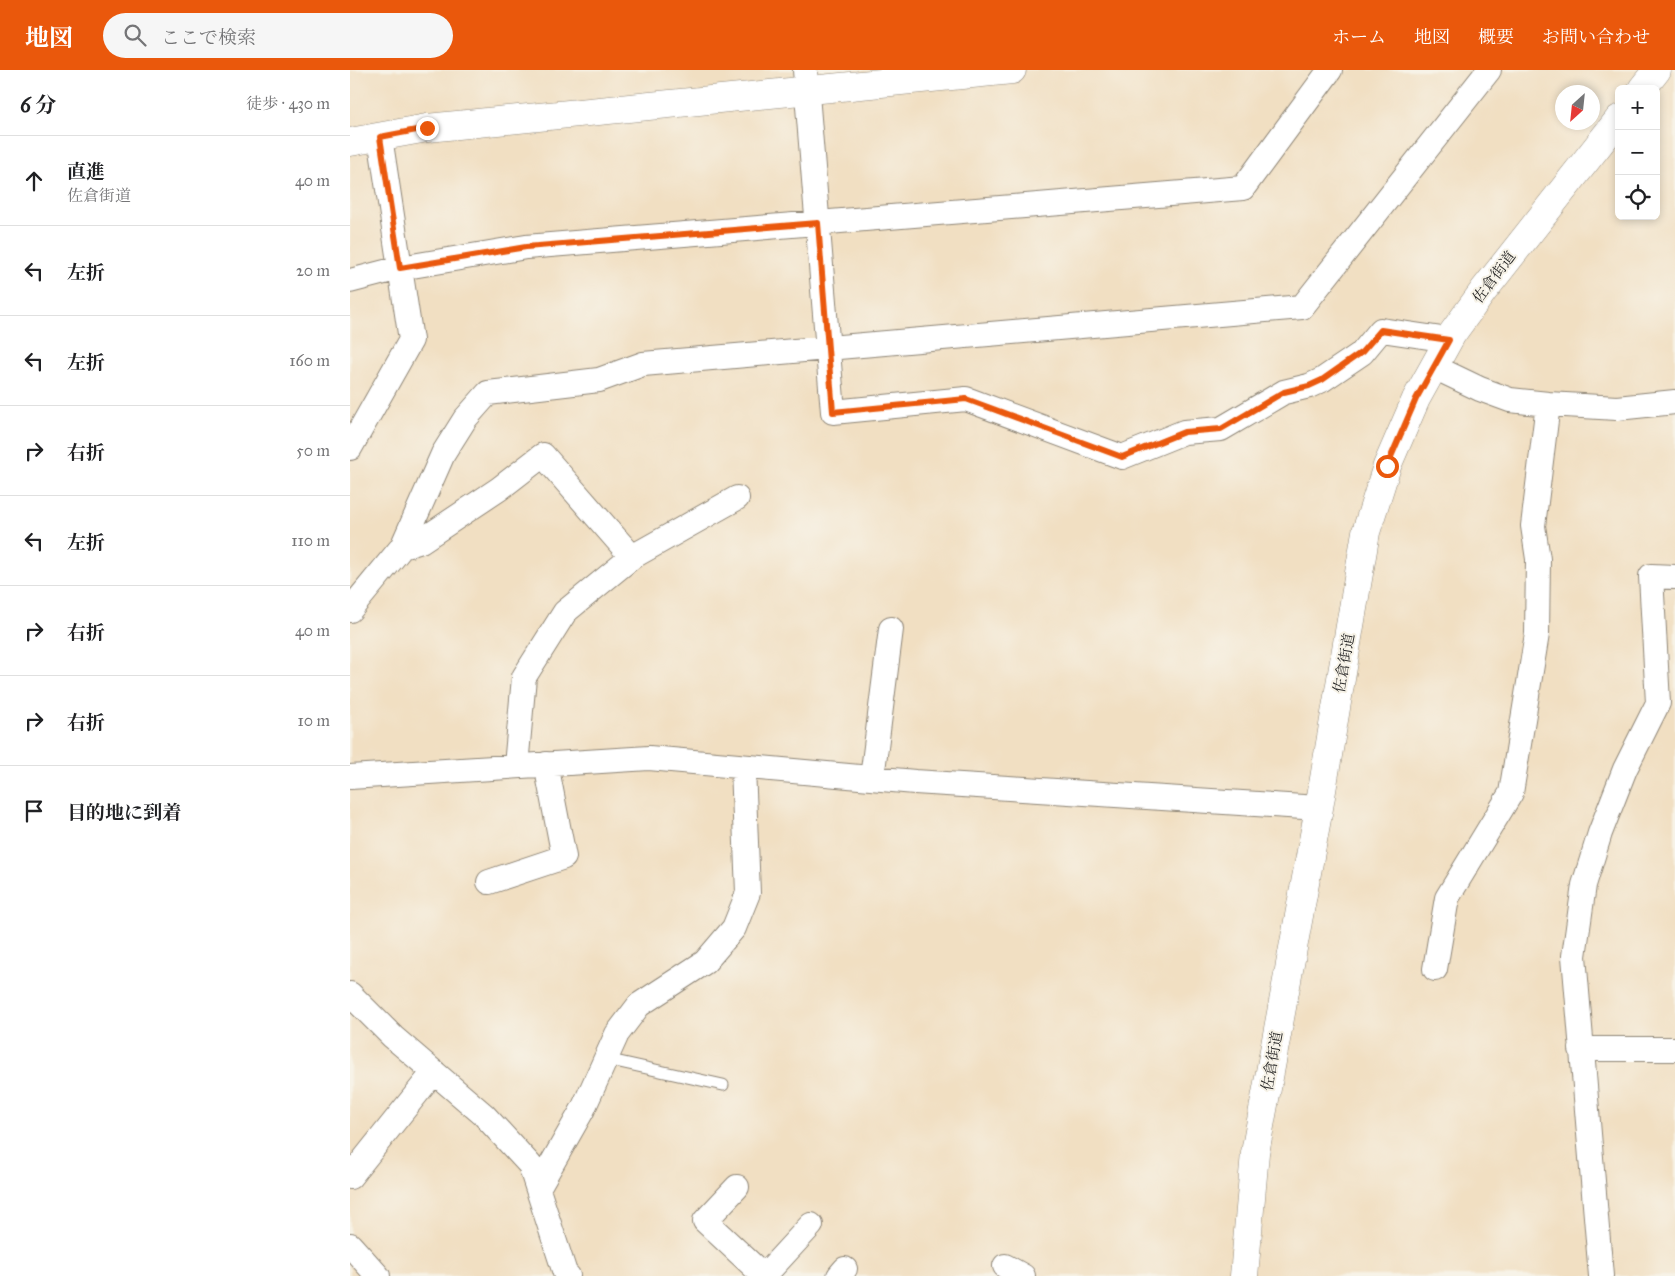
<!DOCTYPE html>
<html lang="ja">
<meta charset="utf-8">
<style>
:root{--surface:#fff;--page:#f6f6f6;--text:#202124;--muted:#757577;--line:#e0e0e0;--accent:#ea580c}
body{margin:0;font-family:"IM FELL Great Primer","Noto Serif JP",serif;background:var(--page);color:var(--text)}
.controls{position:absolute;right:15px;top:15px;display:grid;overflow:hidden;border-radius:8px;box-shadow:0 2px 8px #0003}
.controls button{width:45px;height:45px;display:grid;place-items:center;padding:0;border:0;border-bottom:1px solid var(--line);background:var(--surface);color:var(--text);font:25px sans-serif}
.compass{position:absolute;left:1205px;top:15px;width:45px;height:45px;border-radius:50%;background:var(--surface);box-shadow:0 2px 8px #0003;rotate:207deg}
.stop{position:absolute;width:15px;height:15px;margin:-11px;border:4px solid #ea580c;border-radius:50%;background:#fff}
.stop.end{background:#ea580c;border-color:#fff;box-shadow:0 1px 5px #0008}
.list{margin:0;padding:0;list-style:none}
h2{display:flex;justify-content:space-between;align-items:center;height:65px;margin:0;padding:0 20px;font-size:21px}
h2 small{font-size:16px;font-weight:400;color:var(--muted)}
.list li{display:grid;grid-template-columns:32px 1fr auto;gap:15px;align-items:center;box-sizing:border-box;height:90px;padding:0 20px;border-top:1px solid var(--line)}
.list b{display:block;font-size:19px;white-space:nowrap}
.list p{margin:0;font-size:16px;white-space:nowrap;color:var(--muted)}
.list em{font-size:16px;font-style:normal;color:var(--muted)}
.icon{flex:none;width:28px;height:28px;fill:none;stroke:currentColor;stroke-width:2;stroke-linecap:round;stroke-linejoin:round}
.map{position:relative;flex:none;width:1325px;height:1206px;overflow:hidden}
header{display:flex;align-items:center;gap:30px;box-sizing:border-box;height:70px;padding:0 25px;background:var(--accent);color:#fff}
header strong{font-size:24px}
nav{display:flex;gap:28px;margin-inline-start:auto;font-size:18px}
.search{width:350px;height:45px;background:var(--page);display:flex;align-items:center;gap:12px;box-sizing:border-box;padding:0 18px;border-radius:28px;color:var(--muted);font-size:19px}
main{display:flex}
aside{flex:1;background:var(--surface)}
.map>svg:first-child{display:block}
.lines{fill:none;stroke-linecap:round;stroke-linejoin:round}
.service-casing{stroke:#8e8576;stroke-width:13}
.minor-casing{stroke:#8e8576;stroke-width:26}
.tertiary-casing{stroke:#8e8576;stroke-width:29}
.primary-casing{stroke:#8e8576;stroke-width:29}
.service{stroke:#fff;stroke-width:11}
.minor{stroke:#fff;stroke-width:24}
.tertiary{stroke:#fff;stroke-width:28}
.primary{stroke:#fff;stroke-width:28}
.route{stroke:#ea580c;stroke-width:6}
.labels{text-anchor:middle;stroke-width:4;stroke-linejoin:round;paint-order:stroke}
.street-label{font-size:15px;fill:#2b2b2b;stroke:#f7f3e8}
</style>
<header>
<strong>地図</strong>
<div class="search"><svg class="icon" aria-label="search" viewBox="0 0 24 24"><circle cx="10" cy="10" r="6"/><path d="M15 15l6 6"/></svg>ここで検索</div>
<nav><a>ホーム</a><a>地図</a><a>概要</a><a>お問い合わせ</a></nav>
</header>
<main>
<aside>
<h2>6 分<small>徒歩 · 430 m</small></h2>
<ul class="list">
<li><svg class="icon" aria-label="ahead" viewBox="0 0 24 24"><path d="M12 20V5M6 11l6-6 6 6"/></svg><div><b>直進</b><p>佐倉街道</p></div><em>40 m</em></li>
<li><svg class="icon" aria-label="left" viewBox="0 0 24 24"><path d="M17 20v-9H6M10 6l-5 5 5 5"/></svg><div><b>左折</b></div><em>20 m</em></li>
<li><svg class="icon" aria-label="left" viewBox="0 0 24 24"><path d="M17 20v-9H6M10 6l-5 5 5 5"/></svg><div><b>左折</b></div><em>160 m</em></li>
<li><svg class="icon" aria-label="right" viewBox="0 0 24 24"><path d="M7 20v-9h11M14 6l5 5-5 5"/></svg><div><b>右折</b></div><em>50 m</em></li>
<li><svg class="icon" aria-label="left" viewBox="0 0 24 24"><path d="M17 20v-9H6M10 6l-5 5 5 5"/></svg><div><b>左折</b></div><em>110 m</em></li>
<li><svg class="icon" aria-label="right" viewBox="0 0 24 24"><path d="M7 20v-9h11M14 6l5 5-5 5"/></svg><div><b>右折</b></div><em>40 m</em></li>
<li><svg class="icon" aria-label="right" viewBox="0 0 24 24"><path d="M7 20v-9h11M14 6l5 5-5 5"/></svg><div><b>右折</b></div><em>10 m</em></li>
<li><svg class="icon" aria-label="arrive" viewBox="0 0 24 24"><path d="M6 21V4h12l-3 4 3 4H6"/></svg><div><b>目的地に到着</b></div></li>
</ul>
</aside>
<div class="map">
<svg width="1325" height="1206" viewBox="0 0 1325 1206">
<rect width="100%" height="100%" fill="#f7f3e8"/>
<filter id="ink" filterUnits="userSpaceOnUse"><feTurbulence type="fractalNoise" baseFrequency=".02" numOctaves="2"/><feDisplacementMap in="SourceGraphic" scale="10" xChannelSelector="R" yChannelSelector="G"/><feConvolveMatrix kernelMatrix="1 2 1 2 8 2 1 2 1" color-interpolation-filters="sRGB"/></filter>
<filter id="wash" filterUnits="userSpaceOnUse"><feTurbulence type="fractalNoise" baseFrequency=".0096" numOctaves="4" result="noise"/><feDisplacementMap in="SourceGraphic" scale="20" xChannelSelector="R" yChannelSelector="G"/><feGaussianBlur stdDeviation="1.12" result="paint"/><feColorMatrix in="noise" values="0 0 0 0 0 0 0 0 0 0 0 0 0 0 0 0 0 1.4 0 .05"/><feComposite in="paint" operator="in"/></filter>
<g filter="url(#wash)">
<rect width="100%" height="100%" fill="#f1dfc2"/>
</g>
<g filter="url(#ink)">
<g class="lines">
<defs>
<path id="service" d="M 256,989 L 373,1015"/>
<path id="minor" d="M 455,0 L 483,342 L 616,329 L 772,387 L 834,362 L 871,359 L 934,322 L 959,316 L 972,310 L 1012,283 L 1031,260 L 1099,270
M 0,211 L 50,198 L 176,177 L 893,118 L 980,0
M 1084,297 L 1130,319 L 1160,330 L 1198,334
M 0,378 L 61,270 L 30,67
M 52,477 L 71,471 L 149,419 L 193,385 L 282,487
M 0,540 L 52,477 L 93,384 L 115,349 L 138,323 L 249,310 L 293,294 L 952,237 L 1139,0
M 166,696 L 174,607 L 215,542 L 282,487 L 387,428
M 0,707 L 299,688 L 565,712 L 969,738
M 522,708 L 541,559
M 139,812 L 214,787 L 196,694
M 1085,899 L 1097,828 L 1161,723 L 1187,564 L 1188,489 L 1183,456 L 1198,334 L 1267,338 L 1325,332
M 0,924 L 43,967 L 134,1045 L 180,1095 L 215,1203 L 218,1206
M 1231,979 L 1325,979
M 0,1107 L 84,1002
M 387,1117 L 355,1151 L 414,1206
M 188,1118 L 233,1039 L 267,964 L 289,935 L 355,892 L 384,858 L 398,823 L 393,697
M 0,1175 L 28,1206
M 655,1196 L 673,1206
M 414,1206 L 461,1155
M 489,1206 L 495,1199
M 1251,1206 L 1224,886 L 1234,815 L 1250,763 L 1275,699 L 1308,633 L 1301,506 L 1325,507"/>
<path id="tertiary" d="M 0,72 L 77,58 L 662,0"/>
<path id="primary" d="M 1292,19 L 1307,0
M 894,1206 L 905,1083 L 969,738 L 1016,462 L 1037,396 L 1066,329 L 1102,264 L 1134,220 L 1269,49"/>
</defs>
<use href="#service" class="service-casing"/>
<use href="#minor" class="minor-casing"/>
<use href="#tertiary" class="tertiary-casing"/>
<use href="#primary" class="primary-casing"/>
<use href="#service" class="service"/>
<use href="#minor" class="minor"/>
<use href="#tertiary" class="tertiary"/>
<use href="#primary" class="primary"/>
</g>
</g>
<g class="lines" filter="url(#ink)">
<path class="route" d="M 77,58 L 30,67 L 50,198 L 176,177 L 468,153 L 483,342 L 616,329 L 772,387 L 834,362 L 871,359 L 934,322 L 959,316 L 972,310 L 1012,282 L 1031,260 L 1099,270 L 1066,329 L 1037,396"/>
</g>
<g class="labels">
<g class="street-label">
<text transform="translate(1144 207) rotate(-53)" y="5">佐倉街道</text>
<text transform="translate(994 593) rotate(-80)" y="5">佐倉街道</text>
<text transform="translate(922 991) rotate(-80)" y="5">佐倉街道</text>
</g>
</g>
</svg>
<div class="controls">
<button>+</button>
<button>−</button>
<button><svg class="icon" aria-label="locate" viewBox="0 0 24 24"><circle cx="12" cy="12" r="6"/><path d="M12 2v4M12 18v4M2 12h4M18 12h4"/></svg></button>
</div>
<svg class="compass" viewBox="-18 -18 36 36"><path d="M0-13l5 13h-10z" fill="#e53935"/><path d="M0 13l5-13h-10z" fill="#757577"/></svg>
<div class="stop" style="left:1037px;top:396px"></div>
<div class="stop end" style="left:77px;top:58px"></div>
</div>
</main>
